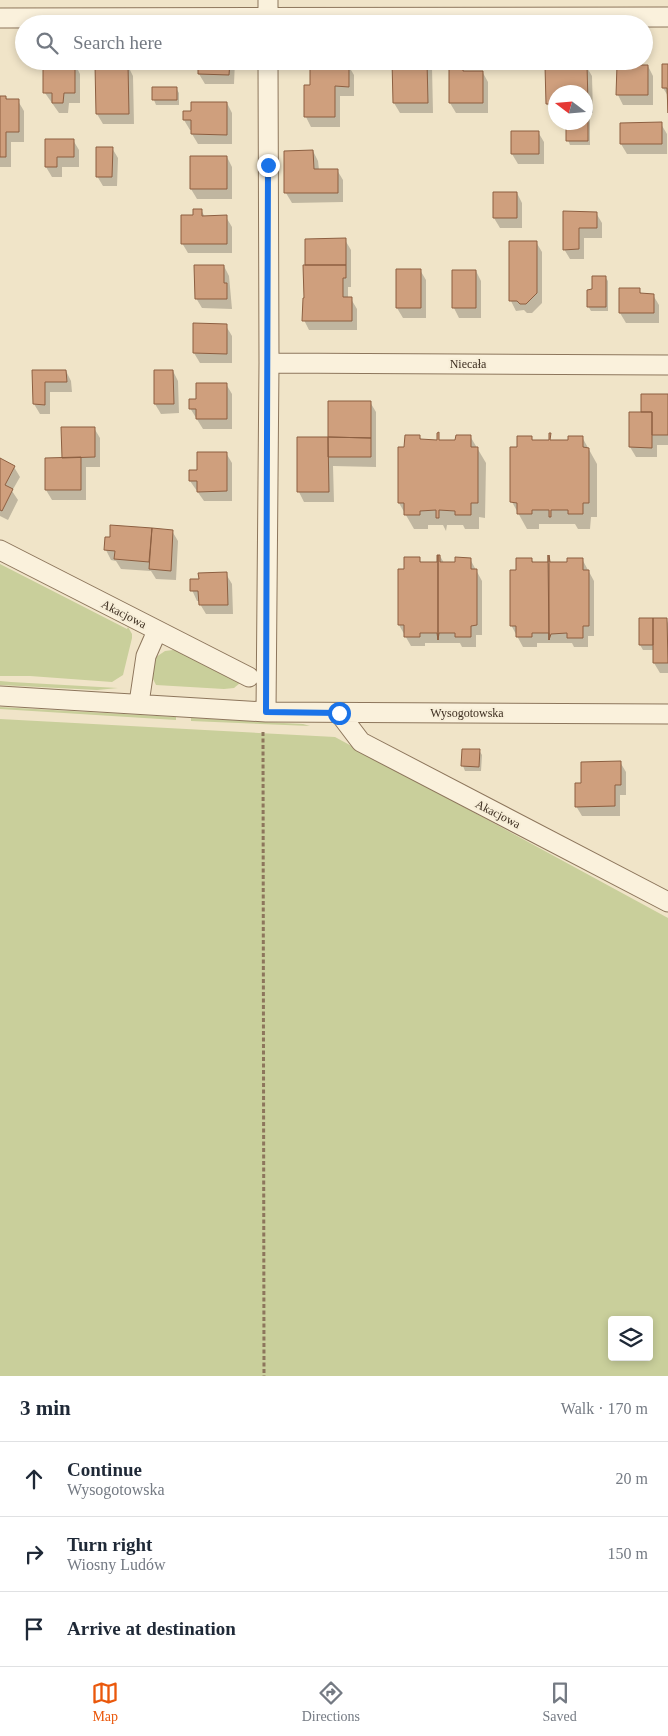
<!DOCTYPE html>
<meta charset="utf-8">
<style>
:root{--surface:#fff;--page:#f2f2f3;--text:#1f2937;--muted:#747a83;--line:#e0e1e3;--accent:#ea580c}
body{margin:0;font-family:Georgia,serif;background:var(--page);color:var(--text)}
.controls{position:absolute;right:15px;bottom:15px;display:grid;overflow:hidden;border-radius:5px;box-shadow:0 2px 8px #0003}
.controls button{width:45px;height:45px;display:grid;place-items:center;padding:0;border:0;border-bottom:1px solid var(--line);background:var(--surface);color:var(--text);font:25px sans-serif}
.compass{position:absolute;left:548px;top:85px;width:45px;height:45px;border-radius:50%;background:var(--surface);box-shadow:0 2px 8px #0003;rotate:286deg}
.stop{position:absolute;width:15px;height:15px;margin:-11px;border:4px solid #1a73e8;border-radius:50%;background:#fff}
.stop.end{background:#1a73e8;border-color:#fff;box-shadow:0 1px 5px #0008}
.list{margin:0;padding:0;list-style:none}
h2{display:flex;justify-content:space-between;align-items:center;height:65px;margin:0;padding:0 20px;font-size:21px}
h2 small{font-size:16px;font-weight:400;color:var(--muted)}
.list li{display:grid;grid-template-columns:32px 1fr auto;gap:15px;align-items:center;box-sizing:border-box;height:75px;padding:0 20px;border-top:1px solid var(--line)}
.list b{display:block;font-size:19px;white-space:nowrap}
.list p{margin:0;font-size:16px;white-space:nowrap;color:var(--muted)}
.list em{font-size:16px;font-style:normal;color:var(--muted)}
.icon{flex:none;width:28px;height:28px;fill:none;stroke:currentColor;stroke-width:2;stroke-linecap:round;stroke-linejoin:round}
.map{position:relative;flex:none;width:668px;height:1376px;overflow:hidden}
.search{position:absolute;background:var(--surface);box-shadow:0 2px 8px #0003;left:15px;right:15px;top:15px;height:55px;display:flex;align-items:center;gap:12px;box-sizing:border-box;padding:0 18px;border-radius:28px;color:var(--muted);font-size:19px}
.sheet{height:290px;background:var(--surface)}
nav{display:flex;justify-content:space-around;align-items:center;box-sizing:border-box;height:70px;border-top:1px solid var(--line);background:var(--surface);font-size:14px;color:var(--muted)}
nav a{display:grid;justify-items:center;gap:2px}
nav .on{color:var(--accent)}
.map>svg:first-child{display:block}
.green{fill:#c9cf9b;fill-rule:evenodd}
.shadow{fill:#0003}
.building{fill:#cf9f7d;stroke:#8d5f41}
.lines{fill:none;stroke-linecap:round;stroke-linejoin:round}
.minor-casing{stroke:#8d765c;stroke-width:21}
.path{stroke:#8d765c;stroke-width:3;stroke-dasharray:4 2.5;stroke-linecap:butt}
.minor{stroke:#faf1dc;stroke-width:19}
.route{stroke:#1a73e8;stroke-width:6}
.labels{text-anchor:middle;stroke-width:4;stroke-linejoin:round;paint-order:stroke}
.street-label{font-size:12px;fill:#3d2e20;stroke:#f7eed8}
</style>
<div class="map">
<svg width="668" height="1376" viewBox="0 0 668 1376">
<rect width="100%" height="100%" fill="#f0e4c8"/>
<path class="green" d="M 0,564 L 127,629 L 128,627 L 132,634 L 132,638 L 123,675 L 112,682 L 30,676 L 0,676 Z
M 173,650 L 182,652 L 240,683 L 234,688 L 224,689 L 156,685 L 152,677 L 156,657 L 165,651 Z
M 0,681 L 11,682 L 118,688 L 97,690 L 0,685 Z
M 0,707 L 176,717 L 176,720 L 0,709 Z
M 191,718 L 303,724 L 310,726 L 191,721 Z
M 0,719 L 335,737 L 668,918 L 668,1376 L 0,1376 ZM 612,1320 L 649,1320 L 649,1357 L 612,1357 Z"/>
<path class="shadow" d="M 199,61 L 235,61 L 234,84 L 205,84 L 199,74 Z
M 394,61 L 429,61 L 432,67 L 433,113 L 400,113 L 394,103 Z
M 75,64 L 80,74 L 80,103 L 69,103 L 68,113 L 59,113 L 45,93 Z
M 348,65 L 354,75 L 354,96 L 340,96 L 340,127 L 311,127 L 306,117 L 311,86 Z
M 128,66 L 133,76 L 134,124 L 103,124 L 97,114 Z
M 586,66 L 592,76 L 593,113 L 590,113 L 590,145 L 570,145 L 568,140 L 573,122 L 586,122 L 586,92 L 556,92 L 556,114 L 553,114 L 547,104 L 547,67 Z
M 618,66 L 648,66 L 653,76 L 653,105 L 623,105 L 618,95 Z
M 668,66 L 668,96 L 663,88 Z
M 462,68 L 465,73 L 483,73 L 488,82 L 488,113 L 456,113 L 450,103 Z
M 154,88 L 176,88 L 179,93 L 179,105 L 156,105 L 154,100 Z
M 0,97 L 6,97 L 8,101 L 18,101 L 24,111 L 24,142 L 11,142 L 11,167 L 0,167 Z
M 227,103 L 232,113 L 232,144 L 198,144 L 192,134 L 192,130 L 190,130 L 184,120 L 193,112 Z
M 661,124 L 667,134 L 667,154 L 627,154 L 621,144 Z
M 538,132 L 544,142 L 544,164 L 518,164 L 512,154 Z
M 73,140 L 79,150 L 79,167 L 62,167 L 62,177 L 52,177 L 46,167 Z
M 112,148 L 118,158 L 117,186 L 103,186 L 97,176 Z
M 313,151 L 318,161 L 319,170 L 337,170 L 343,180 L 343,202 L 292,203 L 286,193 L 285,152 Z
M 227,157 L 232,167 L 232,199 L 197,199 L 191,189 Z
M 517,193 L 522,203 L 522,228 L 500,228 L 494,218 Z
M 201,210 L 205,217 L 226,217 L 232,227 L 232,253 L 188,253 L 182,243 L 195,217 Z
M 564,213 L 596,213 L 602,223 L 602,238 L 584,238 L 584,259 L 570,259 L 564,249 Z
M 345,240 L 351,250 L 351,287 L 348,287 L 348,299 L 351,299 L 357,309 L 357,330 L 309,330 L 304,320 L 305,280 Z
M 536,242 L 542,252 L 542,303 L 532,313 L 527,313 L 524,310 L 516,311 L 511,301 Z
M 224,266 L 229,276 L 232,309 L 202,308 L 196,298 Z
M 398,270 L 420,270 L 426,280 L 426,318 L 403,318 L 397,308 Z
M 454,271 L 476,271 L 481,281 L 481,318 L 459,318 L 454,308 Z
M 605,277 L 608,281 L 608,311 L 591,311 L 588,306 L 593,290 Z
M 639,290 L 642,295 L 653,295 L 659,305 L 659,323 L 626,323 L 620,313 Z
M 194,325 L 226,326 L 232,336 L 232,363 L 200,363 L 194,353 Z
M 66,371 L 71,381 L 72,392 L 50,392 L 50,414 L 40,414 L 34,404 L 34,372 Z
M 173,371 L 178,381 L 179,413 L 161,414 L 155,404 Z
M 226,384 L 232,394 L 232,429 L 203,429 L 190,408 L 197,400 Z
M 668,395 L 668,445 L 657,445 L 657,457 L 636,457 L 630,447 L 643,413 Z
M 370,402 L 376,412 L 376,467 L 333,466 L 334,502 L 304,502 L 299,492 L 329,438 Z
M 94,428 L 100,438 L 100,467 L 86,467 L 86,500 L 52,500 L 46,490 L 46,459 L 63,459 Z
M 419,436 L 422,441 L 456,441 L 470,436 L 486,463 L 485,518 L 479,517 L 479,529 L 465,529 L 463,525 L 447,525 L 446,531 L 443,525 L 428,525 L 428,529 L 414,529 L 399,503 L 406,448 Z
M 531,437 L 533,441 L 569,441 L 582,437 L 597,464 L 597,517 L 591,517 L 590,529 L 578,529 L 575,524 L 539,524 L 539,529 L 527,529 L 512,502 L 518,448 Z
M 226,453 L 232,463 L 232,501 L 204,501 L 190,481 L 191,471 L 198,471 Z
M 0,460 L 14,467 L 20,477 L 12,491 L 18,500 L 8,520 L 0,516 Z
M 112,526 L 172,531 L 178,541 L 176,580 L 156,579 L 151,571 L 121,569 L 116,561 L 111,560 L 106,550 L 111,539 Z
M 440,556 L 444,563 L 456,563 L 470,559 L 482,581 L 482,635 L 476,635 L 476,647 L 462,647 L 460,643 L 425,643 L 425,646 L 411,646 L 399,625 L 406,570 L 419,558 L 421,563 L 438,563 Z
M 531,559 L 534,563 L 568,564 L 582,559 L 594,581 L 594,636 L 588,636 L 588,647 L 574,647 L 572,643 L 537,643 L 537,647 L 523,647 L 511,625 L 517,571 Z
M 226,574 L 232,584 L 233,614 L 206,614 L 200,604 L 200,601 L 197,601 L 192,590 Z
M 666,619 L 668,623 L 668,673 L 660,673 L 654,663 L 654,650 L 643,650 L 640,645 Z
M 463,750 L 479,750 L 482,755 L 481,771 L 465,771 L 463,766 Z
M 620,762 L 626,772 L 626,795 L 620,795 L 620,816 L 582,816 L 576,806 L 582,784 Z"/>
<path class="building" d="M 198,61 L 230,61 L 229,75 L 198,74 Z
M 392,61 L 427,61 L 428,103 L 393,103 Z
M 43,63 L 75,63 L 75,93 L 64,93 L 63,103 L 52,103 L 52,93 L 43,93 Z
M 310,63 L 349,63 L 349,87 L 335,86 L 335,117 L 304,117 L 304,85 L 310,85 Z
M 662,64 L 668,64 L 668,113 L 667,88 L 662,88 Z
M 95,65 L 128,65 L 129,114 L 96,114 Z
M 587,65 L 588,103 L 586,104 L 586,92 L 556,92 L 556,104 L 546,104 L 545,66 Z
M 617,65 L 648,65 L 648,95 L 616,95 Z
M 449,67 L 463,67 L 463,71 L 483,71 L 483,103 L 449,103 Z
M 152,87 L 177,87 L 177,100 L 152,100 Z
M 0,96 L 6,96 L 6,99 L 19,99 L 19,132 L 6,132 L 6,157 L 0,157 Z
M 191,102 L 227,102 L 227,135 L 191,134 L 191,120 L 183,120 L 183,111 L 191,111 Z
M 586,104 L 588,104 L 588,141 L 566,141 L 566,123 L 586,122 Z
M 662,122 L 662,144 L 620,144 L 620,123 Z
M 511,131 L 539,131 L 539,154 L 511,154 Z
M 45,139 L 74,139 L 74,157 L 57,157 L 57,167 L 45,167 Z
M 96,147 L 113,147 L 112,177 L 96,177 Z
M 313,150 L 314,169 L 338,169 L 338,193 L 284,193 L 284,151 Z
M 190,156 L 227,156 L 227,189 L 190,189 Z
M 493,192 L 517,192 L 517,218 L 493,218 Z
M 193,209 L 202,209 L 202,216 L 227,215 L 227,244 L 181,244 L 181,215 L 193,215 Z
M 563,211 L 597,212 L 597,228 L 579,228 L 579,249 L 563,250 Z
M 346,238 L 346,265 L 305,265 L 305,239 Z
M 509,241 L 537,241 L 537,293 L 526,304 L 520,304 L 517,301 L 509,301 Z
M 194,265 L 224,265 L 224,283 L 227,283 L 227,299 L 195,299 Z
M 303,265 L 346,265 L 346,278 L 343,278 L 343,297 L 352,297 L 352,321 L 302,321 L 303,298 L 304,298 Z
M 396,269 L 421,269 L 421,308 L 396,308 Z
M 452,270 L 476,270 L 476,308 L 452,308 Z
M 592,276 L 606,276 L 606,307 L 587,307 L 587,290 L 592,289 Z
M 619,288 L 640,288 L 640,293 L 654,294 L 654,313 L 619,313 Z
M 193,323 L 227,324 L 227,354 L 193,353 Z
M 32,370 L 66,370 L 67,382 L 45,382 L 45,405 L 33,404 Z
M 154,370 L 173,370 L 174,404 L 154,404 Z
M 196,383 L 227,383 L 227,419 L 196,419 L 196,409 L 189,409 L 189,399 L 196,399 Z
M 641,394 L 668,394 L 668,435 L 652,435 L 652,412 L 641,412 Z
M 328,401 L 371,401 L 371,438 L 328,437 Z
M 629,412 L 652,412 L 652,448 L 629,447 Z
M 61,427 L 95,427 L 95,457 L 62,458 Z
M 439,432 L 439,440 L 455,440 L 456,435 L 471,435 L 471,447 L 478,447 L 478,503 L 471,503 L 471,515 L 455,515 L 455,511 L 439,510 L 439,518 L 436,518 L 436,510 L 420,511 L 420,515 L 404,515 L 404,503 L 398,503 L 398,447 L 404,447 L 405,435 L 420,435 L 420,439 L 437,440 L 437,433 Z
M 549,433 L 551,433 L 550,440 L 568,440 L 568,436 L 583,436 L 583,447 L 589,448 L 589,503 L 583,503 L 583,514 L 568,514 L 568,510 L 551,510 L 551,517 L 549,517 L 549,510 L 532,510 L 532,514 L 517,514 L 517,503 L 510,502 L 510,447 L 517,447 L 517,436 L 532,436 L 532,440 L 549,440 Z
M 297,437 L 328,437 L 329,492 L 297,492 Z
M 328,437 L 371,438 L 371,457 L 328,457 Z
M 197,452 L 227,452 L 227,491 L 197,492 L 197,481 L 189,481 L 189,470 L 197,470 Z
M 81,457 L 81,490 L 45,490 L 45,458 Z
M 0,458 L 15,466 L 5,485 L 13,489 L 2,511 L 0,510 Z
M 110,525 L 152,528 L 149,562 L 114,559 L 115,551 L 104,550 L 105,537 L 110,537 Z
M 152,528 L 173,530 L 171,571 L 149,569 Z
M 437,555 L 438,555 L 438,640 L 437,633 L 420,633 L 420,637 L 404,637 L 404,625 L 398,625 L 398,569 L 404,569 L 404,557 L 420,557 L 420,562 L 437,562 Z
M 438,555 L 440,555 L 440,562 L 455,562 L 455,557 L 471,558 L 471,569 L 477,569 L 477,625 L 471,626 L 471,637 L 455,637 L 455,633 L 439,633 L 438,640 Z
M 548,555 L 549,640 L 549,633 L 532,633 L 532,637 L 516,637 L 516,626 L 510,626 L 510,570 L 516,570 L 516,558 L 532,558 L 532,562 L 548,562 Z
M 549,555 L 550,562 L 567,562 L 567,558 L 583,558 L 583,570 L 589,570 L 589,626 L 583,626 L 583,638 L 567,638 L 567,633 L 551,634 L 549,640 Z
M 227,572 L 228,605 L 199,605 L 198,591 L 190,591 L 190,579 L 199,579 L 198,573 Z
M 639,618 L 653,618 L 653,645 L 639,645 Z
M 653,618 L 667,618 L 668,663 L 653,663 Z
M 462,749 L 480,749 L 479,767 L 461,766 Z
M 621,761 L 621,785 L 615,785 L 615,806 L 575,807 L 575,783 L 581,783 L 581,762 Z"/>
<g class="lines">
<defs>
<path id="minor" d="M 0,18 L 668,17
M 268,24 L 268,0
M 269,363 L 668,365
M 0,550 L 249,677
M 0,696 L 266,712 L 668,714
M 139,703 L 146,656 L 157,631
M 266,712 L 269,363 L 268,61
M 339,713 L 361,742 L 668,902"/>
</defs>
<use href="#minor" class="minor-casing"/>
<path class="path" d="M 263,732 L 264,1376"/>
<use href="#minor" class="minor"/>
</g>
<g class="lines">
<path class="route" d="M 268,165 L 266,712 L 339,713"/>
</g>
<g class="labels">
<g class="street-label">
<text x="468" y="368">Niecała</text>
<text transform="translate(124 614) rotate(27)" y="4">Akacjowa</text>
<text x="467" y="717">Wysogotowska</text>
<text transform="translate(498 814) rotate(27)" y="4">Akacjowa</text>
</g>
</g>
</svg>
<div class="controls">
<button><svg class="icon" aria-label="layers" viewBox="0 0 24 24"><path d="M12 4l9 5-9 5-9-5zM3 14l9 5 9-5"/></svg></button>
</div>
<svg class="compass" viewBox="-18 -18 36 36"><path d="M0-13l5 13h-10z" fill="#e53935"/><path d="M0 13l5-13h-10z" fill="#747a83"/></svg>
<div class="stop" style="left:339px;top:713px"></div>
<div class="stop end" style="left:268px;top:165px"></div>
<div class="search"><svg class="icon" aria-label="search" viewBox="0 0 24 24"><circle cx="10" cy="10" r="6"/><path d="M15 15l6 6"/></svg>Search here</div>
</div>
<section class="sheet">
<h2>3 min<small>Walk · 170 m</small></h2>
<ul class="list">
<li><svg class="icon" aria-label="ahead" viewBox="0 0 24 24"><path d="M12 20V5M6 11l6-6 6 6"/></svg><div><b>Continue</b><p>Wysogotowska</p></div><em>20 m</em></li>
<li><svg class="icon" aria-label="right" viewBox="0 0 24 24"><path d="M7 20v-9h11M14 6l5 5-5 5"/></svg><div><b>Turn right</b><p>Wiosny Ludów</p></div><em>150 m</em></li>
<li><svg class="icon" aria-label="arrive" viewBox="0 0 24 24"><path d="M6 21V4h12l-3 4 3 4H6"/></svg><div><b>Arrive at destination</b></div></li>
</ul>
</section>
<nav>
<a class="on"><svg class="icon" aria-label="map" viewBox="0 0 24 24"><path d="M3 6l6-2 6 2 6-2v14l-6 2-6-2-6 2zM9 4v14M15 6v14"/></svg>Map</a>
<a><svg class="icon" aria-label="directions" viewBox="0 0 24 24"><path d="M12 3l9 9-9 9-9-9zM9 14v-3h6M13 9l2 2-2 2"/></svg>Directions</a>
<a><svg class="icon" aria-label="saved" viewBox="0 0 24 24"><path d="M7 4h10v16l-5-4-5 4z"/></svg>Saved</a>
</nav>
